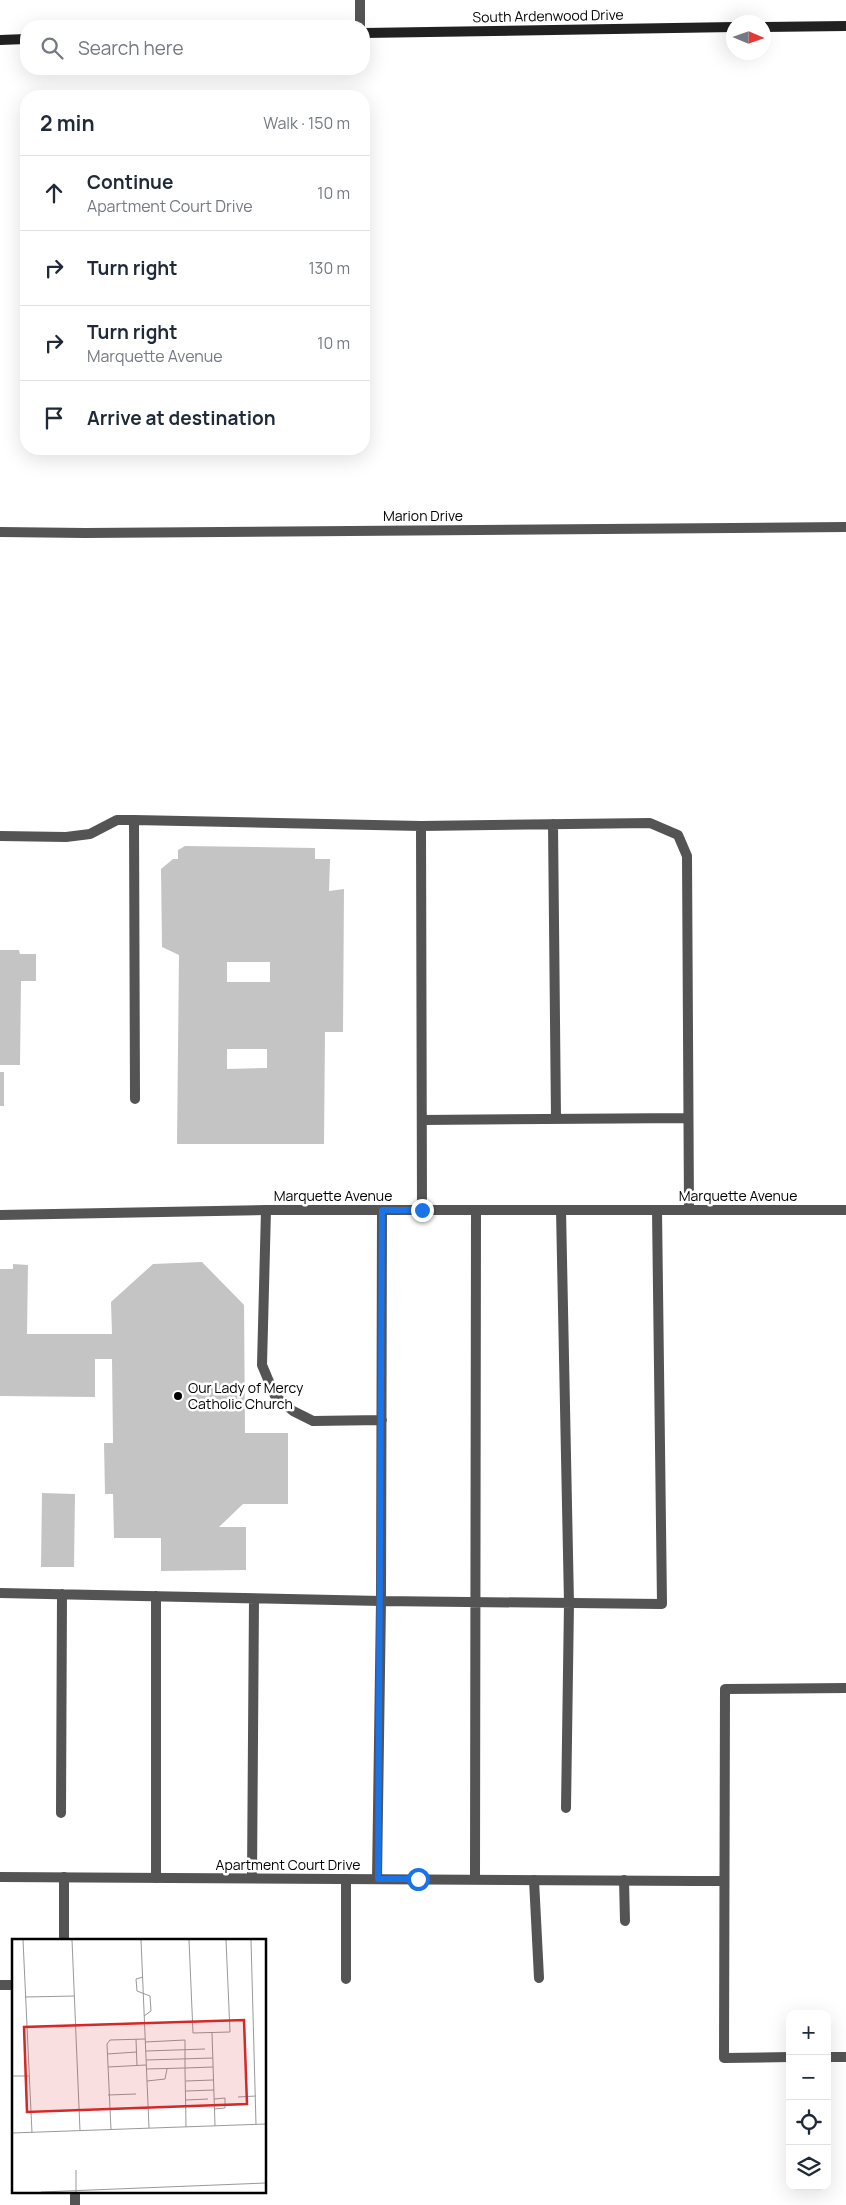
<!DOCTYPE html>
<meta charset="utf-8">
<style>
:root{--surface:#fff;--page:#f2f2f3;--text:#1f2937;--muted:#747a83;--line:#e0e1e3}
body{margin:0;font-family:Manrope,sans-serif;background:var(--page);color:var(--text)}
.controls{position:absolute;right:15px;bottom:15px;display:grid;overflow:hidden;border-radius:10px;box-shadow:0 5px 20px #0002}
.controls button{width:45px;height:45px;display:grid;place-items:center;padding:0;border:0;border-bottom:1px solid var(--line);background:var(--surface);color:var(--text);font:25px sans-serif}
.compass{position:absolute;left:726px;top:15px;width:45px;height:45px;border-radius:50%;background:var(--surface);box-shadow:0 5px 20px #0002;rotate:92deg}
.stop{position:absolute;width:15px;height:15px;margin:-11px;border:4px solid #1a73e8;border-radius:50%;background:#fff}
.stop.end{background:#1a73e8;border-color:#fff;box-shadow:0 1px 5px #0008}
.list{margin:0;padding:0;list-style:none}
h2{display:flex;justify-content:space-between;align-items:center;height:65px;margin:0;padding:0 20px;font-size:21px}
h2 small{font-size:16px;font-weight:400;color:var(--muted)}
.list li{display:grid;grid-template-columns:32px 1fr auto;gap:15px;align-items:center;box-sizing:border-box;height:75px;padding:0 20px;border-top:1px solid var(--line)}
.list b{display:block;font-size:19px;white-space:nowrap}
.list p{margin:0;font-size:16px;white-space:nowrap;color:var(--muted)}
.list em{font-size:16px;font-style:normal;color:var(--muted)}
.icon{flex:none;width:28px;height:28px;fill:none;stroke:currentColor;stroke-width:2;stroke-linecap:round;stroke-linejoin:round}
.map{position:relative;flex:none;width:846px;height:2205px;overflow:hidden}
.search{position:absolute;background:var(--surface);box-shadow:0 5px 20px #0002;left:20px;top:20px;width:350px;height:55px;display:flex;align-items:center;gap:12px;box-sizing:border-box;padding:0 18px;border-radius:20px;color:var(--muted);font-size:19px}
.panel{position:absolute;background:var(--surface);box-shadow:0 5px 20px #0002;left:20px;top:90px;width:350px;height:365px;border-radius:20px}
.map>svg:first-child{display:block}
.building{fill:#c4c4c4;fill-rule:evenodd}
.lines{fill:none;stroke-linecap:round;stroke-linejoin:round}
.lane{stroke:#545454;stroke-width:10}
.street{stroke:#545454;stroke-width:10}
.secondary{stroke:#212121;stroke-width:10}
.route{stroke:#1a73e8;stroke-width:6}
.poi-dot{fill:#000;stroke:#fff;stroke-width:2}
.labels{text-anchor:middle;stroke-width:5;stroke-linejoin:round;paint-order:stroke}
.street-label{font-size:14px;fill:#000;stroke:#fff}
.poi-label{font-size:14px;fill:#000;stroke:#fff;text-anchor:start}
.inset-road{fill:none;stroke:#999;stroke-width:1}
.view{fill:#d62828;fill-opacity:0.15;stroke:#d62828;stroke-width:2.5}
.inset-edge{fill:none;stroke:#000;stroke-width:2.5}
</style>
<div class="map">
<svg width="846" height="2205" viewBox="0 0 846 2205">
<rect width="100%" height="100%" fill="#fff"/>
<path class="building" d="M 185,846 L 315,848 L 315,859 L 330,859 L 329,891 L 344,889 L 343,1032 L 325,1032 L 324,1144 L 177,1144 L 179,955 L 162,947 L 161,869 L 173,859 L 178,859 L 178,850 ZM 227,962 L 270,962 L 270,982 L 227,982 ZM 227,1049 L 267,1049 L 267,1068 L 227,1069 Z
M 0,950 L 19,950 L 20,954 L 36,954 L 36,981 L 21,981 L 20,1065 L 0,1065 Z
M 0,1072 L 4,1072 L 4,1106 L 0,1106 Z
M 202,1262 L 244,1305 L 245,1433 L 288,1433 L 288,1504 L 243,1504 L 219,1527 L 246,1527 L 246,1570 L 161,1571 L 161,1538 L 114,1538 L 113,1494 L 105,1494 L 104,1443 L 113,1443 L 112,1359 L 95,1359 L 95,1397 L 0,1396 L 0,1269 L 13,1269 L 13,1264 L 28,1265 L 27,1334 L 112,1334 L 111,1302 L 153,1264 Z
M 42,1493 L 75,1494 L 74,1567 L 41,1567 Z"/>
<g class="lines">
<path class="lane" d="M 134,820 L 135,1099
M 553,824 L 556,1119
M 421,826 L 422,1210
M 0,836 L 66,837 L 90,834 L 117,820 L 134,820 L 421,826 L 650,823 L 678,835 L 687,856 L 689,1210
M 422,1120 L 688,1118
M 266,1210 L 262,1365 L 275,1396 L 293,1411 L 313,1421 L 382,1420
M 382,1210 L 381,1601 L 662,1604 L 657,1210
M 561,1210 L 569,1603 L 566,1808
M 0,1593 L 381,1601 L 377,1879
M 61,1813 L 62,1594
M 156,1878 L 156,1596
M 252,1878 L 254,1599
M 475,1879 L 476,1210
M 534,1880 L 539,1978
M 624,1880 L 625,1921
M 696,1881 L 724,1881
M 64,1940 L 64,1877
M 346,1979 L 346,1879
M 0,1985 L 14,1985
M 790,2057 L 724,2058 L 725,1689 L 846,1688
M 827,2057 L 846,2057
M 75,2191 L 75,2205"/>
<path class="street" d="M 360,26 L 360,0
M 0,532 L 85,533 L 846,527
M 0,1215 L 266,1210 L 846,1210
M 0,1877 L 696,1881"/>
<path class="secondary" d="M 764,27 L 846,26
M 364,33 L 734,27
M 0,40 L 26,39"/>
</g>
<g class="lines">
<path class="route" d="M 418,1879 L 378,1879 L 382,1210 L 422,1210"/>
</g>
<circle class="poi-dot" cx="178" cy="1396" r="5"/>
<g class="labels">
<g class="street-label">
<text transform="translate(548 16) rotate(-1)" y="5">South Ardenwood Drive</text>
<text x="423" y="521">Marion Drive</text>
<text x="333" y="1201">Marquette Avenue</text>
<text x="738" y="1201">Marquette Avenue</text>
<text x="288" y="1870">Apartment Court Drive</text>
</g>
<g class="poi-label">
<text x="188" y="1393">Our Lady of Mercy<tspan x="188" dy="16">Catholic Church</tspan></text>
</g>
</g>
<g transform="translate(12 1939)">
<rect width="254" height="254" fill="#fff"/>
<path class="inset-road" d="M 11,1 L 20,194M 60,1 L 68,192M 129,1 L 137,189M 177,1 L 181,94 L 218,93 L 214,1M 239,1 L 244,186M 131,38 L 124,40 L 125,52 L 138,57 L 139,72 L 132,77M 13,58 L 63,57M 200,94 L 203,187M 124,100 L 125,127M 133,103 L 173,101 L 173,129 L 134,130M 134,112 L 193,110M 95,115 L 125,113M 134,121 L 201,119M 96,128 L 134,126M 0,137 L 17,137M 135,142 L 153,140 L 155,130M 174,142 L 201,141M 174,152 L 202,151M 96,156 L 124,155M 226,158 L 244,157M 202,160 L 213,159 L 213,169 L 202,170M 174,161 L 196,160M 174,188 L 173,129 L 201,128M 99,191 L 95,105 L 98,101 L 133,100M 0,194 L 254,185M 64,231 L 64,253M 29,253 L 254,244"/>
<path class="view" d="M 232,81 L 235,165 L 15,173 L 12,88 Z"/>
<rect width="254" height="254" class="inset-edge"/>
</g>
</svg>
<div class="controls">
<button>+</button>
<button>−</button>
<button><svg class="icon" aria-label="locate" viewBox="0 0 24 24"><circle cx="12" cy="12" r="6"/><path d="M12 2v4M12 18v4M2 12h4M18 12h4"/></svg></button>
<button><svg class="icon" aria-label="layers" viewBox="0 0 24 24"><path d="M12 4l9 5-9 5-9-5zM3 14l9 5 9-5"/></svg></button>
</div>
<svg class="compass" viewBox="-18 -18 36 36"><path d="M0-13l5 13h-10z" fill="#e53935"/><path d="M0 13l5-13h-10z" fill="#747a83"/></svg>
<div class="stop" style="left:418px;top:1879px"></div>
<div class="stop end" style="left:422px;top:1210px"></div>
<div class="search"><svg class="icon" aria-label="search" viewBox="0 0 24 24"><circle cx="10" cy="10" r="6"/><path d="M15 15l6 6"/></svg>Search here</div>
<section class="panel">
<h2>2 min<small>Walk · 150 m</small></h2>
<ul class="list">
<li><svg class="icon" aria-label="ahead" viewBox="0 0 24 24"><path d="M12 20V5M6 11l6-6 6 6"/></svg><div><b>Continue</b><p>Apartment Court Drive</p></div><em>10 m</em></li>
<li><svg class="icon" aria-label="right" viewBox="0 0 24 24"><path d="M7 20v-9h11M14 6l5 5-5 5"/></svg><div><b>Turn right</b></div><em>130 m</em></li>
<li><svg class="icon" aria-label="right" viewBox="0 0 24 24"><path d="M7 20v-9h11M14 6l5 5-5 5"/></svg><div><b>Turn right</b><p>Marquette Avenue</p></div><em>10 m</em></li>
<li><svg class="icon" aria-label="arrive" viewBox="0 0 24 24"><path d="M6 21V4h12l-3 4 3 4H6"/></svg><div><b>Arrive at destination</b></div></li>
</ul>
</section>
</div>
